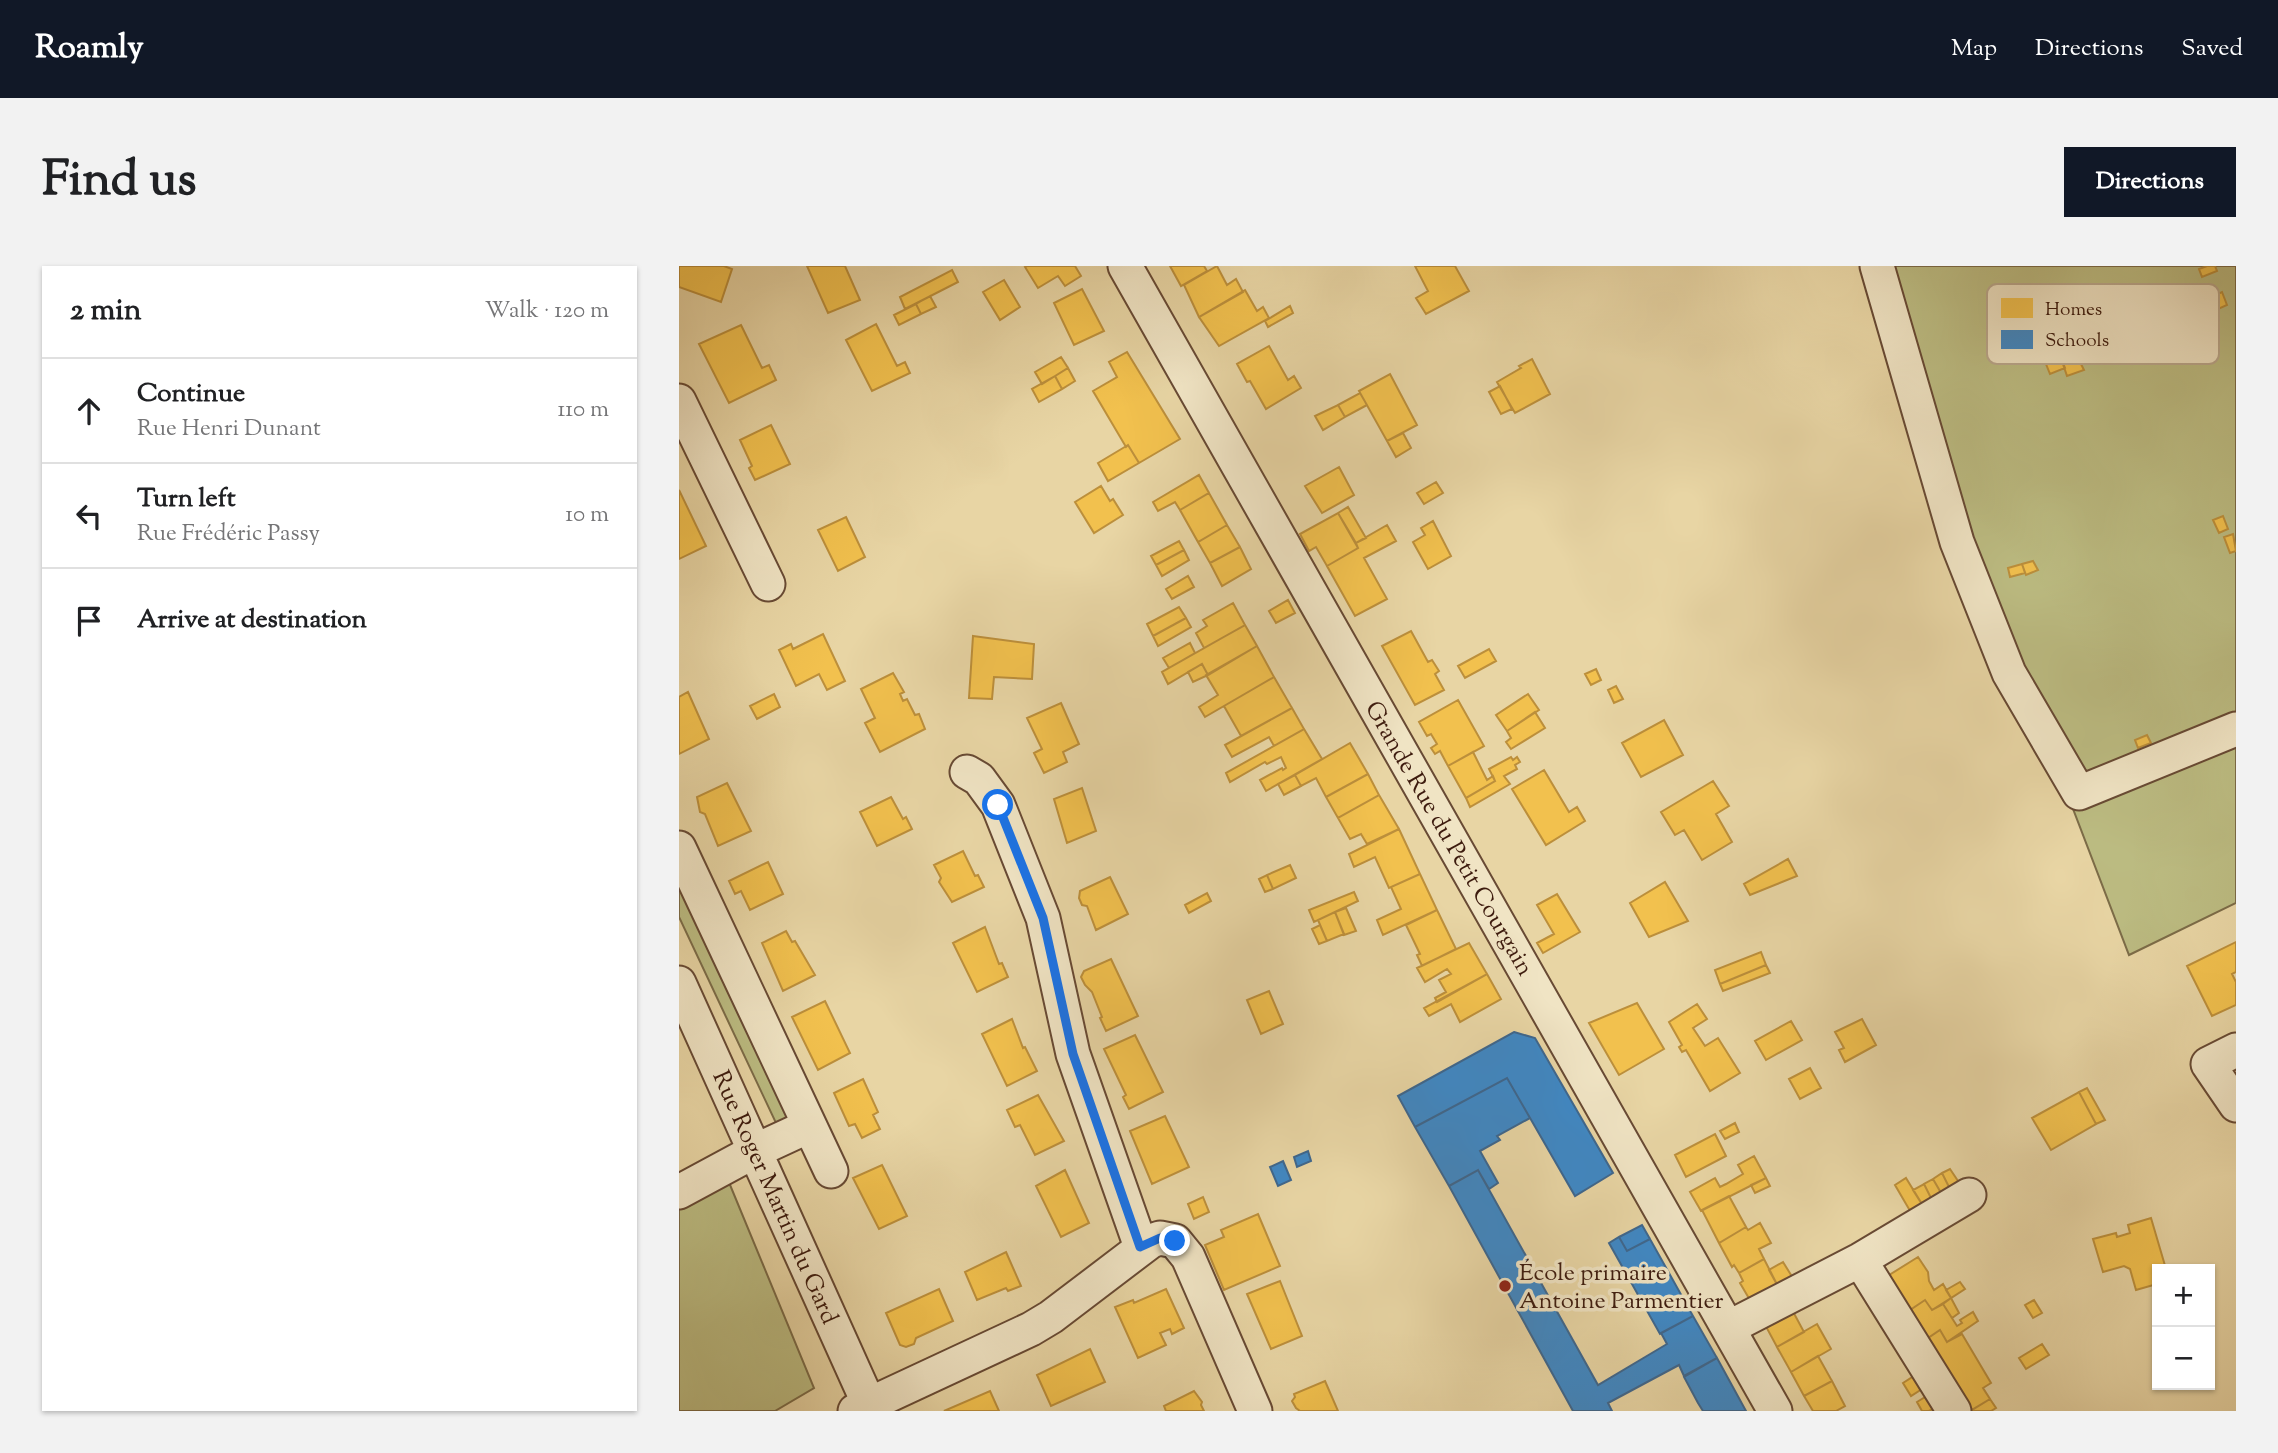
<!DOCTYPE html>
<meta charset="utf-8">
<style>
:root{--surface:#fff;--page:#f2f2f2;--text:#202124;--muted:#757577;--line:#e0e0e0;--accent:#111827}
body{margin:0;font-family:"Sorts Mill Goudy",serif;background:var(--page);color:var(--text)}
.controls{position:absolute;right:21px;bottom:21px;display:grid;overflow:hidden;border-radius:0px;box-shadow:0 2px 5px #0004}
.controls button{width:63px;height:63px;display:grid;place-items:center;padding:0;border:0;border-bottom:2px solid var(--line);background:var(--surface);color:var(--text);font:35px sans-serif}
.stop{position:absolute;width:21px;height:21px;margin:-16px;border:5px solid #1a73e8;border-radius:50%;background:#fff}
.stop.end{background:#1a73e8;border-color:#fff;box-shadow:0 2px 7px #0008}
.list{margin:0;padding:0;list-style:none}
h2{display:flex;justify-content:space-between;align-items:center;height:91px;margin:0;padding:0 28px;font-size:30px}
h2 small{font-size:23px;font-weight:400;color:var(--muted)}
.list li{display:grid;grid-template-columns:46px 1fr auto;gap:21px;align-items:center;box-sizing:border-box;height:105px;padding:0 28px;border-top:2px solid var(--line)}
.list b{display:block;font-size:26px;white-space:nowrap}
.list p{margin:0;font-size:23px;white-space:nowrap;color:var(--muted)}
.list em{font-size:23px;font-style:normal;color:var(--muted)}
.icon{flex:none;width:38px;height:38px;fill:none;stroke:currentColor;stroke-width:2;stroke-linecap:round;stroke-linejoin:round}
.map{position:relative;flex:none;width:1557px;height:1145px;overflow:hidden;border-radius:0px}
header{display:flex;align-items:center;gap:42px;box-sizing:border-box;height:98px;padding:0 35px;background:var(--accent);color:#fff}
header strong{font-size:33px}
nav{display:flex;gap:38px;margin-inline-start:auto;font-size:24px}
.intro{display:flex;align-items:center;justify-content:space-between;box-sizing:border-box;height:168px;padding:0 42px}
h1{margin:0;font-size:49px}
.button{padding:18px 32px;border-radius:0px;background:var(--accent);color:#fff;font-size:24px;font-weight:700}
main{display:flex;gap:42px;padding:0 42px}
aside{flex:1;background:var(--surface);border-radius:0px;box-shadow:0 2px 5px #0004}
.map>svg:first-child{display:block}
.green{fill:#bcbc82;stroke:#7c6c48;stroke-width:2}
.homes{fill:#f2c14e;stroke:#bc8f3b;stroke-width:2}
.schools{fill:#3f88c5;stroke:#3e678e;stroke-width:2}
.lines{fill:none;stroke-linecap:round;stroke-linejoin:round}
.minor-casing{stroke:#684a34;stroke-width:37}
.minor{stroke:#f0e4c4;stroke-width:33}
.route{stroke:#1a73e8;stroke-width:9}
.poi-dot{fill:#8f2418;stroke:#f0e4c4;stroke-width:2.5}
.labels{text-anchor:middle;stroke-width:7;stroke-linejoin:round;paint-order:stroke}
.street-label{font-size:24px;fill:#3d1b0e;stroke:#f0e4c4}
.poi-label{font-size:24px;fill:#3d1b0e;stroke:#f0e4c4;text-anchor:start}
.key{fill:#f0e4c4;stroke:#baa88d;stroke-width:2}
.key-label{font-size:19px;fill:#3d1b0e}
</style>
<header>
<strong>Roamly</strong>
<nav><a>Map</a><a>Directions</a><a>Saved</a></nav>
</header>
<div class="intro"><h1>Find us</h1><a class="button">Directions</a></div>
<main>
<aside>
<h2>2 min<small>Walk · 120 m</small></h2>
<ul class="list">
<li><svg class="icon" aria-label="ahead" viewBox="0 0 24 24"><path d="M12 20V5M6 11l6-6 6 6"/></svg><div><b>Continue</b><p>Rue Henri Dunant</p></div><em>110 m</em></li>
<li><svg class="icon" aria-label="left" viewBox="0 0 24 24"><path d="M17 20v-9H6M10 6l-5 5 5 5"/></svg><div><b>Turn left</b><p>Rue Frédéric Passy</p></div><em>10 m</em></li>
<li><svg class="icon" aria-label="arrive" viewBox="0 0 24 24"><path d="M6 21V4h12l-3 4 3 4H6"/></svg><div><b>Arrive at destination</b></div></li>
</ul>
</aside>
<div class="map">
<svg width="1557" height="1145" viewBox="0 0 1557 1145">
<rect width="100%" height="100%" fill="#e8d5a4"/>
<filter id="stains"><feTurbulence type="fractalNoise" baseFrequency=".00286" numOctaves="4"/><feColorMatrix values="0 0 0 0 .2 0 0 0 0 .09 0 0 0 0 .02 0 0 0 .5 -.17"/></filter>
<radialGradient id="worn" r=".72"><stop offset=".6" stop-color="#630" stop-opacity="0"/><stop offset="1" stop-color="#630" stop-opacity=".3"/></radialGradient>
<path class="green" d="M 1197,0 L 1557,0 L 1557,637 L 1450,689 L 1309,321 Z
M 0,601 L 116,849 L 97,857 L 0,651 Z
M 49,914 L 135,1122 L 96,1145 L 0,1145 L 0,942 Z"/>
<path class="homes" d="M 0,0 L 45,0 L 53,3 L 42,36 L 0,21 Z
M 128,0 L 166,0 L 181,34 L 149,47 Z
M 348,0 L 396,0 L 402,10 L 386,20 L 379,10 L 359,22 L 346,1 Z
M 491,0 L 525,0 L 528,5 L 502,20 Z
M 538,0 L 548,19 L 557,13 L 564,26 L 520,51 L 505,19 Z
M 736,0 L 776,0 L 790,25 L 747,48 L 737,32 L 749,25 Z
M 1528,0 L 1536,0 L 1538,5 L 1523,11 L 1520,3 Z
M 273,4 L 279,16 L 226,43 L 221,31 Z
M 325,14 L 341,41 L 321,54 L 304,26 Z
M 403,23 L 425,65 L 395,79 L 375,37 Z
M 566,24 L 578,45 L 584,41 L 590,52 L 540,80 L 520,51 Z
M 1543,26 L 1548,39 L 1537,44 L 1532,31 Z
M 251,30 L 257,41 L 242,48 L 237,38 Z
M 237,38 L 242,48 L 220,59 L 215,49 Z
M 611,40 L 614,47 L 589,61 L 586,55 Z
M 197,58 L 218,100 L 226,96 L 231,107 L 193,125 L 167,74 Z
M 62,59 L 83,102 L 90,99 L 97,114 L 50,137 L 20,78 Z
M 590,80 L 609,114 L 615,110 L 622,122 L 587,143 L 571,115 L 568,116 L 558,98 Z
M 1406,82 L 1411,92 L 1401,96 L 1405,104 L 1388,110 L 1382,92 Z
M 448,86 L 501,173 L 460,197 L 449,179 L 447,181 L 414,125 L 438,111 L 430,96 Z
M 382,91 L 389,102 L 363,118 L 356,106 Z
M 1382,92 L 1386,102 L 1371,108 L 1367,98 Z
M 853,93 L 871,128 L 836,147 L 818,116 L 842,102 L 840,100 Z
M 389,102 L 396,115 L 383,123 L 376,110 Z
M 711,108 L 738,159 L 708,175 L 680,125 Z
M 376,110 L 383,123 L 360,136 L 353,123 Z
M 821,120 L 833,143 L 822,148 L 810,126 Z
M 681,127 L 688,139 L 666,151 L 659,139 Z
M 659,139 L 666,151 L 644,164 L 636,150 Z
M 92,159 L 111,198 L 76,214 L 70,202 L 73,200 L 61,174 Z
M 724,167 L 732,182 L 717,191 L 708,175 Z
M 449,179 L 460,197 L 429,215 L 419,197 Z
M 660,201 L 675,229 L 643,247 L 626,220 Z
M 520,209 L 530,227 L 501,244 L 496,236 L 479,245 L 474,236 Z
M 757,216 L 764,227 L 745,238 L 738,227 Z
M 422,220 L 431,235 L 434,233 L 444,249 L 415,267 L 396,236 Z
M 0,224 L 27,280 L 0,293 Z
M 530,227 L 548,259 L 519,276 L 501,244 Z
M 669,241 L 687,272 L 677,277 L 659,247 Z
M 659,247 L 679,282 L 648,300 L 637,281 L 630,285 L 621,268 Z
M 1544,250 L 1549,263 L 1540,267 L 1534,254 Z
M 167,251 L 186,291 L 159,305 L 139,264 Z
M 754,255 L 772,290 L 749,303 L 734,276 L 746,269 L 742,262 Z
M 548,259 L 561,281 L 531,297 L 519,276 Z
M 708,259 L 717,275 L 685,292 L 708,333 L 676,350 L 648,300 L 679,282 L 677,277 Z
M 1554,268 L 1557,285 L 1551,287 L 1545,271 Z
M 500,275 L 505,284 L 477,299 L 472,290 Z
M 561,281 L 572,303 L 543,320 L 531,297 Z
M 505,284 L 510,294 L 483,310 L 477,299 Z
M 1354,295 L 1359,304 L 1347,309 L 1343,298 Z
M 1343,298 L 1346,307 L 1331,311 L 1329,302 Z
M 509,310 L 515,321 L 493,333 L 487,323 Z
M 609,334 L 616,347 L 597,357 L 590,345 Z
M 554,337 L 566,359 L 525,382 L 517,367 L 528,360 L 524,354 Z
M 500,341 L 507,352 L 474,370 L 468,358 Z
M 507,352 L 512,361 L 479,380 L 474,370 Z
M 566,359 L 578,380 L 529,409 L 523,398 L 489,418 L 483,406 Z
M 732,365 L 749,396 L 753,394 L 760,405 L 756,408 L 765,424 L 736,439 L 703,380 Z
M 144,368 L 166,415 L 148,424 L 140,408 L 117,420 L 100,384 L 112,378 L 114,383 Z
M 294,370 L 355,378 L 353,413 L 315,411 L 313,433 L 290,432 Z
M 511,377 L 516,387 L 490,402 L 484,392 Z
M 578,380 L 595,411 L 526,451 L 520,441 L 539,429 L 527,409 Z
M 810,383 L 817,395 L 786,412 L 779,400 Z
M 523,398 L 529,409 L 514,416 L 509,406 Z
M 917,403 L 922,414 L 912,419 L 906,408 Z
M 214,407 L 225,426 L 221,428 L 224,435 L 228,433 L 236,449 L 240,448 L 246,463 L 201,486 L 186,457 L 196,452 L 182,423 Z
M 595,411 L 613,442 L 562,470 L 545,440 Z
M 937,420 L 944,433 L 935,437 L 929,424 Z
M 9,426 L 30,473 L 0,488 L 0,431 Z
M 95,428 L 101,441 L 78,453 L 71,440 Z
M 849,428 L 860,444 L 828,465 L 817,449 Z
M 779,434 L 805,480 L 769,500 L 761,485 L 756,488 L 752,482 L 758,478 L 752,468 L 748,470 L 740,456 Z
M 382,437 L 400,478 L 384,486 L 388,496 L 365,507 L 355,487 L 363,483 L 348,452 Z
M 613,442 L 625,463 L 595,480 L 590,471 L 553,491 L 546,479 Z
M 856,446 L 866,462 L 832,483 L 827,476 L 832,472 L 828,465 Z
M 985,454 L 1004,489 L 962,511 L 943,477 Z
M 625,463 L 643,493 L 587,525 L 581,514 L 603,502 L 604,504 L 607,502 L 602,491 L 588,498 L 586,496 L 551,516 L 547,507 Z
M 1468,469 L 1472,477 L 1459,482 L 1456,474 Z
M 671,477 L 689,508 L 647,531 L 637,512 L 622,520 L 616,509 Z
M 794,486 L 808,514 L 814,510 L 816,515 L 787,532 L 769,500 Z
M 832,491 L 834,494 L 838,491 L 841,496 L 836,499 L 838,503 L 825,510 L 831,518 L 791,541 L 787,532 L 816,515 L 810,503 Z
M 865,504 L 890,546 L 898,541 L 906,555 L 867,579 L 833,523 Z
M 689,508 L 700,529 L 659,552 L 647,531 Z
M 616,509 L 622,520 L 605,529 L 599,518 Z
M 1034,515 L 1050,540 L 1037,548 L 1053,576 L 1023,594 L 1005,564 L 996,569 L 982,546 Z
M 48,517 L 72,565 L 39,580 L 26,548 L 21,546 L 18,531 Z
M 403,522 L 417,565 L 388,577 L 375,533 Z
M 700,529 L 720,563 L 688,578 L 682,568 L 671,573 L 659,552 Z
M 212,531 L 224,553 L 227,551 L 233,563 L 198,580 L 181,546 Z
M 720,563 L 741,608 L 710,622 L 696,591 L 675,601 L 670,588 Z
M 284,585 L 296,610 L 299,609 L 305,621 L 273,636 L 260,616 L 262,612 L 255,599 Z
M 1109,593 L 1118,610 L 1071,629 L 1065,618 Z
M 89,596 L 104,628 L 71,644 L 62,625 L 56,628 L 50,615 Z
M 611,599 L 617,612 L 594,623 L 588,609 Z
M 741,608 L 758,644 L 704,669 L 698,654 L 722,643 L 712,621 Z
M 588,609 L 594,623 L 586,626 L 580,613 Z
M 431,611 L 449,648 L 417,664 L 408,640 L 403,639 L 400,632 L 401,625 Z
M 986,616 L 1009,655 L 970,671 L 951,637 Z
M 675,626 L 679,635 L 635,656 L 630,644 Z
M 528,627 L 532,635 L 510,647 L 506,639 Z
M 878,628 L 901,666 L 864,687 L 858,677 L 875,668 L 858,639 Z
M 667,642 L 677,665 L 665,669 L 656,646 Z
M 758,644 L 777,683 L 743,700 L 738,689 L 741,688 L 727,659 Z
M 656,646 L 665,668 L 648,675 L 639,654 Z
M 641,659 L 648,675 L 640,678 L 633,663 Z
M 306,661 L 320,698 L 323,697 L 329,711 L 298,726 L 274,677 Z
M 107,665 L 113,676 L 116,675 L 136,709 L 104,725 L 83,677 Z
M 1557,676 L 1557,706 L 1553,708 L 1557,716 L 1557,739 L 1533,750 L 1508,700 Z
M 790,677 L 808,708 L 758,736 L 756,732 L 767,726 L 760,714 L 772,708 L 768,703 L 746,716 L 738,702 Z
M 1082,686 L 1087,699 L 1041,718 L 1036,704 Z
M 432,693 L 459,750 L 427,765 L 421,752 L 423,751 L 413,726 L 406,719 L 402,711 L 405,705 Z
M 1087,699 L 1091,707 L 1044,725 L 1041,718 Z
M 808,708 L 822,733 L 781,756 L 772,738 L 750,750 L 745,742 Z
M 590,725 L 604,758 L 582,768 L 568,734 Z
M 146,735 L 171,787 L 139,804 L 113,751 Z
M 958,737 L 985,783 L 940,809 L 910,757 Z
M 1018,738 L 1028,753 L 1014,762 L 1026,780 L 1039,772 L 1061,807 L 1031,825 L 1007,784 L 1003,786 L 1000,781 L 1003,779 L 990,756 Z
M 333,753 L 344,782 L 346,781 L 358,805 L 328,820 L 303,768 Z
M 1183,753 L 1197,779 L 1166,796 L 1160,784 L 1165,782 L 1156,766 Z
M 1112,755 L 1123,774 L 1087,794 L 1076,775 Z
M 456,769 L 484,826 L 450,843 L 444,831 L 447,829 L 425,783 Z
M 1131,802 L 1142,822 L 1121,833 L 1110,813 Z
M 184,813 L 199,846 L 194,849 L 201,863 L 183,872 L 176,858 L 170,860 L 155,827 Z
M 1408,822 L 1426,854 L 1417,858 L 1400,826 Z
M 1400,826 L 1417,858 L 1372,884 L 1353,852 Z
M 359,829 L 385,875 L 356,889 L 341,859 L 336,861 L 328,844 Z
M 486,850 L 510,901 L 473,918 L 451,865 Z
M 1056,857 L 1060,866 L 1046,873 L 1041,865 Z
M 1036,868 L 1047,890 L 1007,911 L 996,889 Z
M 1075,890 L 1087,912 L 1022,945 L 1011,926 L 1036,912 L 1041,921 L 1047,918 L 1064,908 L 1059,899 Z
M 203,899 L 228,950 L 200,963 L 174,912 Z
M 1271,903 L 1283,921 L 1273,927 L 1263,907 Z
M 386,904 L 410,957 L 382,971 L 357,920 Z
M 1263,907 L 1273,927 L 1265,932 L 1254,913 Z
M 1087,912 L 1091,920 L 1076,927 L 1072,919 Z
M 1227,912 L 1246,943 L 1234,950 L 1216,919 Z
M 1254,913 L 1265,932 L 1255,938 L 1245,918 Z
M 1245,918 L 1255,938 L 1246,943 L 1234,924 Z
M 1050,930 L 1067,961 L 1040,977 L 1023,944 Z
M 524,931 L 530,946 L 515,953 L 509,938 Z
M 579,948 L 601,1000 L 545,1024 L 526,979 L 545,971 L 542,964 Z
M 1472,952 L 1487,1003 L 1478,1003 L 1478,1018 L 1457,1024 L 1451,1003 L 1445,1000 L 1424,1006 L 1414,973 L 1437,967 L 1438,971 L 1451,967 L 1449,959 Z
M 1081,957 L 1092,977 L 1080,983 L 1085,993 L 1060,1007 L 1055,999 L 1053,1001 L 1040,977 L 1067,961 L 1069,964 Z
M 327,986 L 342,1020 L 329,1025 L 327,1022 L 298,1034 L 286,1006 Z
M 1239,991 L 1249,1006 L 1250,1015 L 1255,1024 L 1264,1018 L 1272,1032 L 1253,1044 L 1246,1034 L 1228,1046 L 1207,1011 Z
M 1085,993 L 1102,1026 L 1075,1041 L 1061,1017 L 1064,1015 L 1060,1007 Z
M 1104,996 L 1117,1017 L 1102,1026 L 1090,1004 Z
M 601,1015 L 623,1070 L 592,1083 L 568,1028 Z
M 1281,1016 L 1286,1023 L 1272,1032 L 1267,1024 Z
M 260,1023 L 274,1055 L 237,1072 L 235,1078 L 227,1081 L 221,1079 L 207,1047 Z
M 487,1023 L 505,1062 L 493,1068 L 491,1063 L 481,1067 L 487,1079 L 459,1092 L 436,1041 L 454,1034 L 455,1037 Z
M 1272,1032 L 1280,1047 L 1273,1052 L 1264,1038 Z
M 1246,1034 L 1253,1044 L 1264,1038 L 1278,1060 L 1283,1057 L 1281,1054 L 1294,1046 L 1299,1055 L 1268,1076 L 1261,1064 L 1246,1074 L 1228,1046 Z
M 1355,1034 L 1363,1047 L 1354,1052 L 1346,1039 Z
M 1111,1040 L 1125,1066 L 1098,1081 L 1084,1055 Z
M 1138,1058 L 1152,1083 L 1112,1106 L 1098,1081 Z
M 1261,1064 L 1268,1076 L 1283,1068 L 1312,1117 L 1304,1122 L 1311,1133 L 1293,1144 L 1246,1074 Z
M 1363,1078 L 1370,1089 L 1347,1103 L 1340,1092 Z
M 411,1083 L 426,1116 L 372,1140 L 358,1109 Z
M 1139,1090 L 1153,1115 L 1125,1130 L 1112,1106 Z
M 1235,1110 L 1243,1123 L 1232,1130 L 1224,1117 Z
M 646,1115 L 659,1145 L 621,1145 L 617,1142 L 613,1135 L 616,1131 L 615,1128 Z
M 1153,1115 L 1166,1140 L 1157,1145 L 1134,1145 L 1125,1130 Z
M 311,1125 L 320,1145 L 265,1145 Z
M 515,1125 L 523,1136 L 522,1139 L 525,1145 L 487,1145 L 485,1140 Z
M 1246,1131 L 1254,1143 L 1250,1145 L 1243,1145 L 1238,1136 Z
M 1311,1133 L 1317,1142 L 1312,1145 L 1291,1145 Z"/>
<path class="schools" d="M 835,766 L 856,772 L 934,907 L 896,930 L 828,812 L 736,861 L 719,830 Z
M 828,812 L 851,852 L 818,870 L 821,874 L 801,885 L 819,917 L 810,923 L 799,904 L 770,920 L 736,861 Z
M 629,885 L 632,895 L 618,901 L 615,891 Z
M 604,895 L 612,914 L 599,920 L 591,901 Z
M 799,904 L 919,1119 L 988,1078 L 982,1067 L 1014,1050 L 1038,1092 L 1005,1110 L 1000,1099 L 929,1137 L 933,1145 L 894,1145 L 770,920 Z
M 963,959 L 971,973 L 948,985 L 940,971 Z
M 940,971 L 948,985 L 971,973 L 1014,1050 L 981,1068 L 930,977 Z
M 1038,1092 L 1067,1145 L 1024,1145 L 1019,1137 L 1005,1111 Z"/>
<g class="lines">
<defs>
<path id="minor" d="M 446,0 L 1096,1145
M 1198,0 L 1278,276 L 1330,407 L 1400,527 L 1557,463
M 0,135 L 89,318
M 288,506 L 300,513 L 319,539 L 364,652 L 394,788 L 462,981
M 0,582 L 152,905
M 0,717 L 193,1145
M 1557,784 L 1529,798 L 1557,839
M 0,926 L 76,885 L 130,860
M 1181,994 L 1275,1145
M 1049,1062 L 1181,994 L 1290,929
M 176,1145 L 352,1063 L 372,1051 L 472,975 L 481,972 L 496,975 L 509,991 L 576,1145"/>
</defs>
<use href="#minor" class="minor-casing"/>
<use href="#minor" class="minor"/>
</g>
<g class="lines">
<path class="route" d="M 319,539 L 364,652 L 394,788 L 461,981 L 481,972 L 496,975"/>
</g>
<circle class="poi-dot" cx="826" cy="1020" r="7"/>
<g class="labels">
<g class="street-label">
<text transform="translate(771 572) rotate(60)" y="8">Grande Rue du Petit Courgain</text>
<text transform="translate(97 931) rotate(66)" y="8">Rue Roger Martin du Gard</text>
</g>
<g class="poi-label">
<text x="840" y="1014">École primaire<tspan x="840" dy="28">Antoine Parmentier</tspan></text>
</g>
</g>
<rect x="1308" y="18" width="232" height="80" rx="10" class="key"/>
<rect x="1322" y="32" width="32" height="20" fill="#f2c14e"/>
<rect x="1322" y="64" width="32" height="19" fill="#3f88c5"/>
<g class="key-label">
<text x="1366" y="49">Homes</text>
<text x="1366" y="80">Schools</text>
</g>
<rect width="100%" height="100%" filter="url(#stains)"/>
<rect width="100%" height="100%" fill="url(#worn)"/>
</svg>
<div class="controls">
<button>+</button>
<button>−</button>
</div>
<div class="stop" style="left:319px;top:539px"></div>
<div class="stop end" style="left:496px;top:975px"></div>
</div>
</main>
